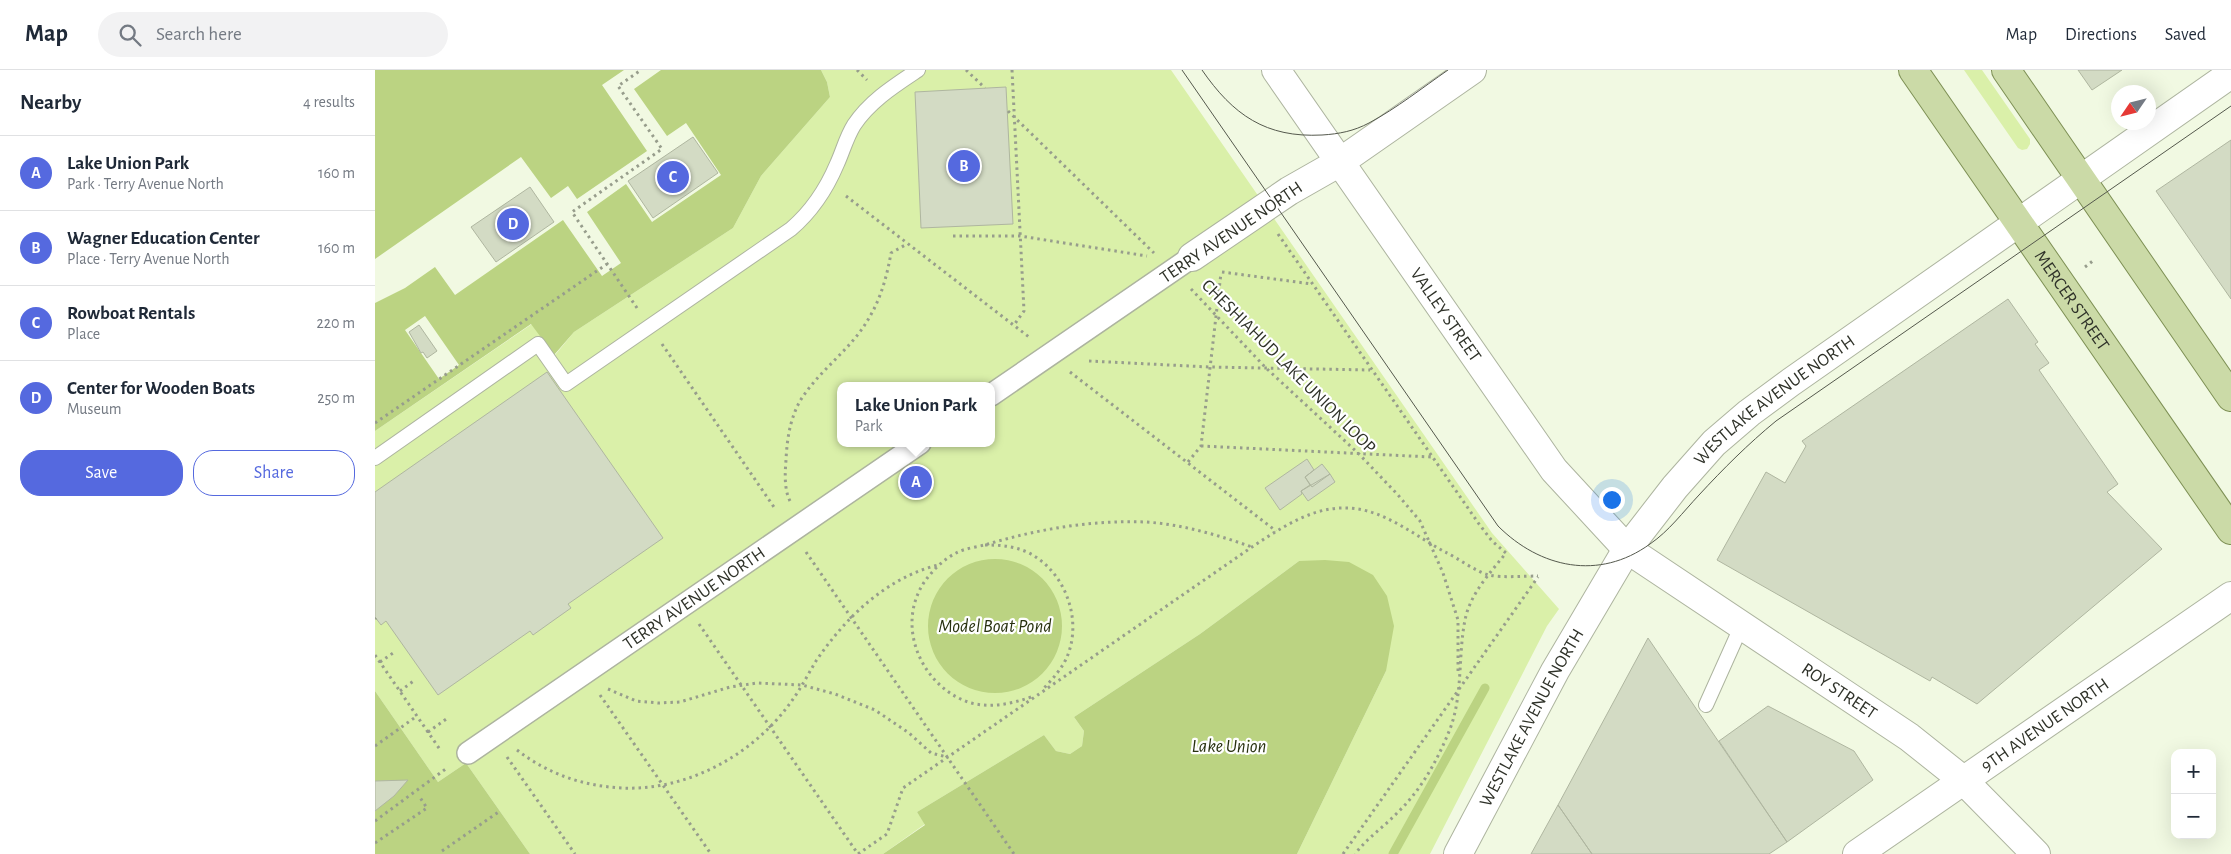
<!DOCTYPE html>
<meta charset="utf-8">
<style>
:root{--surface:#fff;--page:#f2f2f3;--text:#1f2937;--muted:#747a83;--line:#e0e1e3;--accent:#5569df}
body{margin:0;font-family:"Alegreya Sans",sans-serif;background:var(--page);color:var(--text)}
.controls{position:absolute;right:15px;bottom:15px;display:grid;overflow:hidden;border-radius:10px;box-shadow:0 5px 20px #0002}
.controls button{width:45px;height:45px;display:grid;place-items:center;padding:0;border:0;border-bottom:1px solid var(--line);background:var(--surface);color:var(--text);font:25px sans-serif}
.compass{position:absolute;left:1736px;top:15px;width:45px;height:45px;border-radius:50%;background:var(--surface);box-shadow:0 5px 20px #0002;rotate:235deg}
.you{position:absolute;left:1236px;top:429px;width:18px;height:18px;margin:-12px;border:4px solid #fff;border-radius:50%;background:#1a73e8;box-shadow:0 0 0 8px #1a73e833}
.badge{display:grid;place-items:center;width:32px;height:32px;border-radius:50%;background:var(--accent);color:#fff;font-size:16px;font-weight:700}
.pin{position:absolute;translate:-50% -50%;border:2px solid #fff;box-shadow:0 1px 5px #0006}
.popup{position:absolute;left:462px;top:312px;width:158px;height:65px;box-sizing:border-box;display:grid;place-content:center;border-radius:10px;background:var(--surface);filter:drop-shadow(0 1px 4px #0005);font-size:16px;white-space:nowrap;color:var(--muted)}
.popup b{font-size:19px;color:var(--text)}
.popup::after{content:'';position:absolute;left:50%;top:100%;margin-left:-10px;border:10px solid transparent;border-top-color:var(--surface)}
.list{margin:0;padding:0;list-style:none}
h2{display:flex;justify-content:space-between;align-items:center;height:65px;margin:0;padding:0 20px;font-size:21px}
h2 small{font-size:16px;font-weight:400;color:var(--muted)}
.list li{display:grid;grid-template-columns:32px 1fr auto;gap:15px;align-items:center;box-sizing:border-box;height:75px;padding:0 20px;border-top:1px solid var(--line)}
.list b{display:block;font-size:19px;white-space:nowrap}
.list p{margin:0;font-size:16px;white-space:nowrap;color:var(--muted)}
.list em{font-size:16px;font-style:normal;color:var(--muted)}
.actions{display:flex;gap:10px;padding:15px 20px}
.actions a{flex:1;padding:11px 0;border:1px solid var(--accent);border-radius:20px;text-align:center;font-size:18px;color:var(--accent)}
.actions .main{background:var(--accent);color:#fff}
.icon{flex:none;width:28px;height:28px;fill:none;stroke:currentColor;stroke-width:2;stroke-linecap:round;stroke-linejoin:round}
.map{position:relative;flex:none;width:1856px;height:784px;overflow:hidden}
header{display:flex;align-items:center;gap:30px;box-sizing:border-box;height:70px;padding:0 25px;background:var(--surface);border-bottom:1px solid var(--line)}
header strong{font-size:24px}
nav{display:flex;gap:28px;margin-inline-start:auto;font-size:18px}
.search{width:350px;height:45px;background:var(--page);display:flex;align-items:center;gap:12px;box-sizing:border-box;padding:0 18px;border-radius:28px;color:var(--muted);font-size:19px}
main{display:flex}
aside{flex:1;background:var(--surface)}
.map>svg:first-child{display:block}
.green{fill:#daf0a9;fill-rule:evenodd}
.water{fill:#bbd382}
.pier{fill:#f1f9e2}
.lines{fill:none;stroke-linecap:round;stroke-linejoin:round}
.stream{stroke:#bbd382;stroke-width:9}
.building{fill:#d3dbc4;stroke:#afb6a0}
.service-casing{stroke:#adb49f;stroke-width:16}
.pedestrian-casing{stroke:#adb49f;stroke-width:24}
.minor-casing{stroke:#adb49f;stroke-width:30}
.secondary-casing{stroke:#adb49f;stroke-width:30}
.primary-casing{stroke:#7e9055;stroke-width:30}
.path{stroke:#979d8c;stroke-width:3;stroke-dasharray:2.5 4;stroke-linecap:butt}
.service{stroke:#fff;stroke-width:14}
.pedestrian{stroke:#fff;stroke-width:21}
.minor{stroke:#fff;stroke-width:28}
.secondary{stroke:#fff;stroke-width:28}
.primary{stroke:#cbdaa7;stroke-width:28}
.tram{stroke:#55594d;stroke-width:1}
.labels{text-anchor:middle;stroke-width:4.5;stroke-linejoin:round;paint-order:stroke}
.street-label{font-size:18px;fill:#2f3229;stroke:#fff}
.water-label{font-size:19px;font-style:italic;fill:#28310f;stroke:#fff}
</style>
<header>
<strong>Map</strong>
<div class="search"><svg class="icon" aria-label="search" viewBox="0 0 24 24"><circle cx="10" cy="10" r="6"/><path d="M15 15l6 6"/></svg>Search here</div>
<nav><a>Map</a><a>Directions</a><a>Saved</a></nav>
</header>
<main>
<aside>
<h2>Nearby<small>4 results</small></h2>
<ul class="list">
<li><span class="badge">A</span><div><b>Lake Union Park</b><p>Park · Terry Avenue North</p></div><em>160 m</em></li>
<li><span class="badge">B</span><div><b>Wagner Education Center</b><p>Place · Terry Avenue North</p></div><em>160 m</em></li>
<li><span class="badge">C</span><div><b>Rowboat Rentals</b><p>Place</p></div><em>220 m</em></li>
<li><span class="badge">D</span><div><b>Center for Wooden Boats</b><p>Museum</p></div><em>250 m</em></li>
</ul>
<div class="actions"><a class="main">Save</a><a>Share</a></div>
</aside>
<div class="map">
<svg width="1856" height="784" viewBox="0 0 1856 784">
<rect width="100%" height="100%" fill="#f1f9e2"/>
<path class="green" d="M 446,0 L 796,0 L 1117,463 L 1184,539 L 1172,556 L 1055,784 L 922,784 L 1011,601 L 924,491 L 825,564 L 699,647 L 709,661 L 707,676 L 695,684 L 681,681 L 669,665 L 542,742 L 550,754 L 508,784 L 155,784 L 91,693 L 63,712 L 0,621 L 0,361 L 157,254 L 180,285 L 199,262 L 358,158 L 386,106 L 455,27 L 452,12 ZM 466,316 L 616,316 L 616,373 L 466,373 Z
M 1589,0 L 1607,0 L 1655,69 L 1655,74 L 1652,79 L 1647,80 L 1643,78 Z"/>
<path class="water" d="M 0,0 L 446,0 L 452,12 L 455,27 L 386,106 L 358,158 L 199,262 L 179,285 L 156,254 L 0,361 Z
M553 556a67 67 0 1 1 134 0a67 67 0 1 1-134 0Z
M 950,490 L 974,492 L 998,505 L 1012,526 L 1019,556 L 1011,601 L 922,784 L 508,784 L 550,755 L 542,742 L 669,665 L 681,681 L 695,684 L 707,676 L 709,661 L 699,647 L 825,564 L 924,491 Z
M 0,621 L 63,712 L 91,693 L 155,784 L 0,784 Z"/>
<path class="pier" d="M 249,0 L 286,0 L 259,19 L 292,66 L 311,53 L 346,105 L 277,152 L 251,114 L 212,142 L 246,193 L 227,206 L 188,150 L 80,225 L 60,197 L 30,218 L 0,233 L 0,189 L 146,87 L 176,128 L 193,116 L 202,129 L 272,81 L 227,15 Z
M 50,246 L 84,295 L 64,309 L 30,260 Z"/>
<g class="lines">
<path class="stream" d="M 1018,784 L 1110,618"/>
</g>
<path class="building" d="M 1703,0 L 1747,0 L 1717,20 Z
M 631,17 L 638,154 L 546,158 L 540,22 Z
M 318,67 L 343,103 L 278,148 L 253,111 Z
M 1856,70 L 1856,229 L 1781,121 Z
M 155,117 L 179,152 L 121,192 L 96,157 Z
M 1633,229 L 1663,272 L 1660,274 L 1674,293 L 1664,300 L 1743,414 L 1732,422 L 1787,479 L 1602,634 L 1557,607 L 1555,611 L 1342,490 L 1391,402 L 1410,413 L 1431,376 L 1427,371 Z
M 44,255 L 62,281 L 52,288 L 48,282 L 46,283 L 34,262 Z
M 172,302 L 288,468 L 193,534 L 196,538 L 179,550 L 158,565 L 155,561 L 63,625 L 11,551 L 6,555 L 0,547 L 0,422 Z
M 932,389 L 939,400 L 930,407 L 935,415 L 926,421 L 927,424 L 905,440 L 890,418 Z
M 947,394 L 955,404 L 937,417 L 930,407 Z
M 955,404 L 960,412 L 933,431 L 926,421 Z
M 1273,568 L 1412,772 L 1394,784 L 1217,784 L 1183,735 Z
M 1393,636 L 1479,681 L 1498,710 L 1412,772 L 1344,671 Z
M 33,710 L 19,726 L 0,741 L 0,711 Z
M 1183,735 L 1217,784 L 1156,784 Z"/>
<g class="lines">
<defs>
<path id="service" d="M 0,388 L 163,274 L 191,314 L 416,159 C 437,141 451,120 462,94 C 468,81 471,68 479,55 C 495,31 519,16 543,0
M 1331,635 L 1366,557"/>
<g id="pedestrian">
<path d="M 616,325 L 817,187"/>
<path id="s1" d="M 93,683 L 545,373"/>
</g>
<path id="minor" d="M 817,187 L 914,121 L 965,92 L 1097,0"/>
<g id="secondary">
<path id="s2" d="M 901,0 L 1179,400 L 1252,479 L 1534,667 L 1588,710 L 1661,784"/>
<path id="s3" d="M 1083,784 L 1180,601 L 1252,479 L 1300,417 L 1339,373 L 1374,343 L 1416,312 L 1856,4"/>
<path id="s4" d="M 1482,784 L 1856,526"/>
</g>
<g id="primary">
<path id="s5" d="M 1538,0 L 1856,460"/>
<path d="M 1631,0 L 1856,327"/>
</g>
</defs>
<use href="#service" class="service-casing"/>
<use href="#pedestrian" class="pedestrian-casing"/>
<use href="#minor" class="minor-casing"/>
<use href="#secondary" class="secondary-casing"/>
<use href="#primary" class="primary-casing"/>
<path class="path" d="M 482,0 L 492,10
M 591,0 L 610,18
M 637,0 L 649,241 L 639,255
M 633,41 L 779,183
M 471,126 L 654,267
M 903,164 L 1104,454 L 1117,471 L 1131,483 C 1115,503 1095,524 1090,550 C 1083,585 1088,625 1075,659 C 1063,689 1047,719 1023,742 C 1009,757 992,768 980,784
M 578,166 L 645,166 L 772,186
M 1710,197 L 1719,190
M 847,202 L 937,214
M 816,219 L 891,298 L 984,384 L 1023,425 L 1045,451 L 1068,503 L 1083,550 L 1083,601
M 262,238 L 197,142 L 287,79 L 243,16 L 266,0
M 287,274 L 401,440
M 714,291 L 834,297 L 995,300
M 695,302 L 901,461
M 0,353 L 232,194
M 826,376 L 1056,387
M 813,392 L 826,376 L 846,203
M 415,431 C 409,419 410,403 411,390 C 412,369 415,349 425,331 C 444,300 476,280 494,248 C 506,228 512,206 516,183 L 532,174
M 610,475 C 625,475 638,476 652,482 C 692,501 710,555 689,593 C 683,603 675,612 667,620
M 431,482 L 639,784
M 0,549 L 1,548
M 324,554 L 483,784
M 0,585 L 66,681
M 5,592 L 21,581
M 233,619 L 261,631 L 283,633 L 305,632 L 355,617 L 382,613 L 427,615 L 460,624 L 500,640 L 534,663 L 556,683 L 572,687
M 25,621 L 40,610
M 225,625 L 336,784
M 656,627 C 636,634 616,638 596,633 C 547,618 519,556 550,511 C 558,500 569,489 581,483 C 590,478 603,477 613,474 C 664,459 716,450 770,452 C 806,454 843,465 877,477
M 53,662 L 74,647
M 0,676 L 42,646
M 142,680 C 173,704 208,716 247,718 C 310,721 375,687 413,636 C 424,622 432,606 441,591 C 471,547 511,508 563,495
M 132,687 L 200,784
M 0,751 L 72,698
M 0,773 L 52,738 L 44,726
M 67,781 L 125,741
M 483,784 L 512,764 L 528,718 L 877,477 C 919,449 959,423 1011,448 C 1031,457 1050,471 1070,482 C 1083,488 1101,502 1114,505 C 1127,508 1149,506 1163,506
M 968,784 L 1163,507"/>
<use href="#service" class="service"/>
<use href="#pedestrian" class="pedestrian"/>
<use href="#minor" class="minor"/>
<use href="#secondary" class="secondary"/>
<use href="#primary" class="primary"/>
<path class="tram" d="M 807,0 L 1123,456 C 1165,498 1224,511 1275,474 C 1294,461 1308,442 1324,425 C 1348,399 1373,374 1401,351 L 1856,36
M 827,0 C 858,45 891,68 947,65 C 964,64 979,61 994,53 C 1022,38 1047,18 1073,0"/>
</g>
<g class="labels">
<g class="street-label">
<text transform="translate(856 162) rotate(-34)" y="6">TERRY AVENUE NORTH</text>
<text dy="6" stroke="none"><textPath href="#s5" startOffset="280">MERCER STREET</textPath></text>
<text dy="6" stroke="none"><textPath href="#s2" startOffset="298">VALLEY STREET</textPath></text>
<text transform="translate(914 296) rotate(45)" y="6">CHESHIAHUD LAKE UNION LOOP</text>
<text dy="6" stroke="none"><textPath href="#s3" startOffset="560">WESTLAKE AVENUE NORTH</textPath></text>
<text dy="6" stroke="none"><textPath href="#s1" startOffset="274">TERRY AVENUE NORTH</textPath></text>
<text dy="6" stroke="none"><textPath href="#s2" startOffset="850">ROY STREET</textPath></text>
<text dy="6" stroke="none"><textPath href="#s3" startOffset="155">WESTLAKE AVENUE NORTH</textPath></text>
<text dy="6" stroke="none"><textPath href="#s4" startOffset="228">9TH AVENUE NORTH</textPath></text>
</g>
<g class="water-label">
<text x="620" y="562">Model Boat Pond</text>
<text x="854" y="682">Lake Union</text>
</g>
</g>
</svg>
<div class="controls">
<button>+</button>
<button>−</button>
</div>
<svg class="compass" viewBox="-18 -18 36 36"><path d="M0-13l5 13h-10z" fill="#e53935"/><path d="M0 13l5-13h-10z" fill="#747a83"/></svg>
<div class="you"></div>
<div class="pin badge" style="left:541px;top:412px">A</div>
<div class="popup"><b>Lake Union Park</b>Park</div>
<div class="pin badge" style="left:589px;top:96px">B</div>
<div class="pin badge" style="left:298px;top:107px">C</div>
<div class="pin badge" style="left:138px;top:154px">D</div>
</div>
</main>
